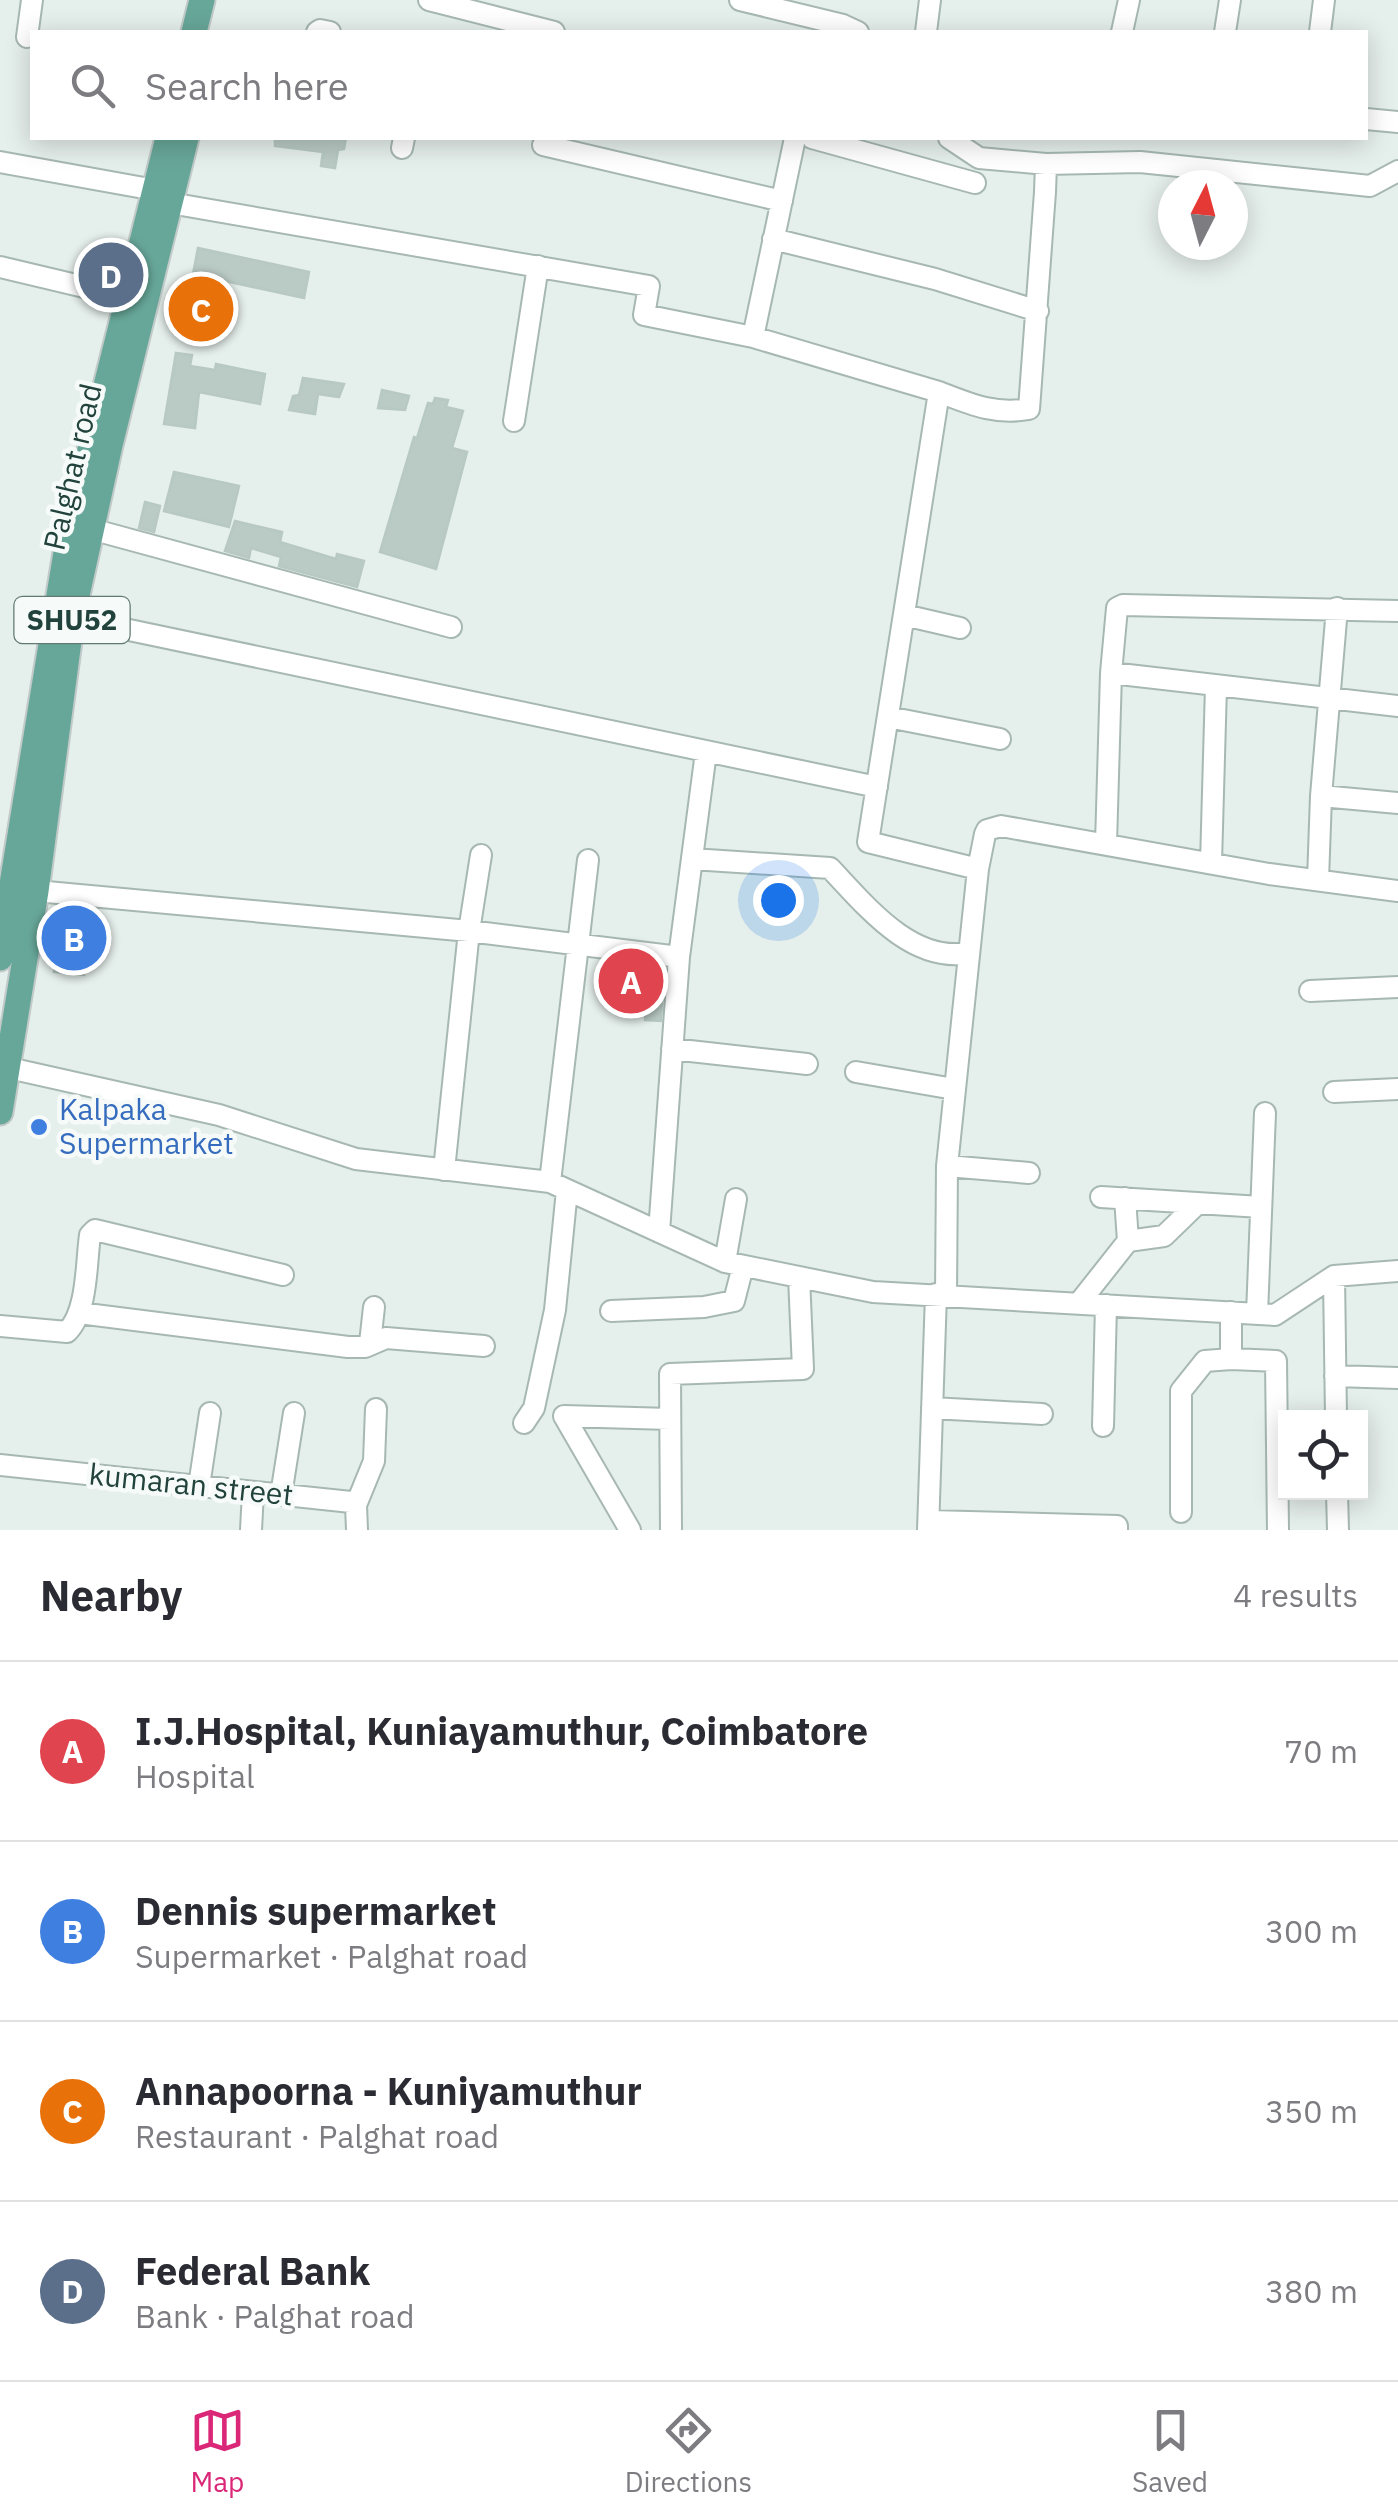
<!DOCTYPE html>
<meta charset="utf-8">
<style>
:root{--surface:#fff;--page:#f7f7f7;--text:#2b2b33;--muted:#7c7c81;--line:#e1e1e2;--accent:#db2777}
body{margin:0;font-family:"IBM Plex Sans",sans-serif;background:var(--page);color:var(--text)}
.controls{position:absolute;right:30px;bottom:30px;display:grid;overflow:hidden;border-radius:0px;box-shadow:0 5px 25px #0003}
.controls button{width:90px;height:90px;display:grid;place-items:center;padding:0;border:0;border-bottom:2px solid var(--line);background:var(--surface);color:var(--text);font:50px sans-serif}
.compass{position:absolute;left:1158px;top:170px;width:90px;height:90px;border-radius:50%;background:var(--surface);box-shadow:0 5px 25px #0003;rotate:6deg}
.you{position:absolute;left:778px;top:900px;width:35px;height:35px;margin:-25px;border:8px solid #fff;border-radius:50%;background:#1a73e8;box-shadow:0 0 0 15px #1a73e833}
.badge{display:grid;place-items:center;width:65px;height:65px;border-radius:50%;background:var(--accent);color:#fff;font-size:32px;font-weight:700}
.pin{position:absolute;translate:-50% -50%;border:5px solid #fff;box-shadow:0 2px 10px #0006}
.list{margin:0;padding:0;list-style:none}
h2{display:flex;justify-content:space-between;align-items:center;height:130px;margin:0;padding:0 40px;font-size:42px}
h2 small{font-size:32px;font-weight:400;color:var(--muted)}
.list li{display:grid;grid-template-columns:65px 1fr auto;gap:30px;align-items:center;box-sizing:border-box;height:180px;padding:0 40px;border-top:2px solid var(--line)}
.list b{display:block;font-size:38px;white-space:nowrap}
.list p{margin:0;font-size:32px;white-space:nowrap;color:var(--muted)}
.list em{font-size:32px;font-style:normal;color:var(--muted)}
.icon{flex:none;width:55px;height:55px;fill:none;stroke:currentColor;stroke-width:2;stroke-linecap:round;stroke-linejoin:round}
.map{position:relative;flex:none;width:1398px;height:1530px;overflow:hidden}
.search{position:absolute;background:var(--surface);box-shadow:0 5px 25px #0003;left:30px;right:30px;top:30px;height:110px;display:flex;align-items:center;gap:25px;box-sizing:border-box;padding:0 35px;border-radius:0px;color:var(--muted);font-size:38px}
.sheet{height:850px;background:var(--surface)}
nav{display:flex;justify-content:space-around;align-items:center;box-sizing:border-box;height:140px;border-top:2px solid var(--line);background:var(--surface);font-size:28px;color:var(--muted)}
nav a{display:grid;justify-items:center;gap:5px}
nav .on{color:var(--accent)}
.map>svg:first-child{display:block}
.building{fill:#bacac4;stroke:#b7c9c2;stroke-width:2.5}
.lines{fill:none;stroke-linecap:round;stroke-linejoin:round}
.minor-casing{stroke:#a7b8b3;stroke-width:24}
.major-casing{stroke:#c1cac8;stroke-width:29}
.minor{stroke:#fff;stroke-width:20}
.major{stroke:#67a799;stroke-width:25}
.shop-dot{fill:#3f7fe0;stroke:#f6fbf9;stroke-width:4}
.labels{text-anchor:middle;stroke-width:9;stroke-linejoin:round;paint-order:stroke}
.shield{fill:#f6fbf9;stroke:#627a74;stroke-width:2.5}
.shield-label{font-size:28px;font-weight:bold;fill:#22433b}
.street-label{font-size:30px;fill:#22433b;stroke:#f6fbf9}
.shop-label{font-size:30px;fill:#366cbe;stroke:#f6fbf9;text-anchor:start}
</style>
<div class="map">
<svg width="1398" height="1530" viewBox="0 0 1398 1530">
<rect width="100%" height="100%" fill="#e5efeb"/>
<path class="building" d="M 275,138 L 346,138 L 344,149 L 338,150 L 335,168 L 321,166 L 323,152 L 275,146 Z
M 198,248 L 309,272 L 304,298 L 193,274 Z
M 176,353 L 192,355 L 190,366 L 215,370 L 216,364 L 265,374 L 260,404 L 199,392 L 195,428 L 164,424 Z
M 303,378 L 344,384 L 339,397 L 318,394 L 315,414 L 289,410 L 293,396 L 299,395 Z
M 382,390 L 409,396 L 405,410 L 378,408 Z
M 435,398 L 448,400 L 446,407 L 463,411 L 452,448 L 467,452 L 436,569 L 380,552 L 414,437 L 417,438 L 428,403 L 433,404 Z
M 174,472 L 239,486 L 229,527 L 164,511 Z
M 145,502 L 160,506 L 154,532 L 139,528 Z
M 235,521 L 282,532 L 280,542 L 336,559 L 337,554 L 364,561 L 357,587 L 279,566 L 281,557 L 251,548 L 249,558 L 225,551 Z
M 65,907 L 93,910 L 84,975 L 54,972 Z
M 620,968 L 664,971 L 661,1021 L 645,1020 L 646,1011 L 625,1009 L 627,990 L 618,990 Z"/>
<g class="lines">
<defs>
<path id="minor" d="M 429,0 L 554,32
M 740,0 L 843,25 L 858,32
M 317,32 L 320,30 L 330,32
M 926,32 L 930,0
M 1122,32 L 1129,0
M 1225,32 L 1230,0
M 1320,32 L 1324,0
M 27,37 L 32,0
M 1366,119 L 1398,122
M 795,138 L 753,337 L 939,392 L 868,842 L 978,869 L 947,1166 L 946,1295
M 812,138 L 975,183
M 543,145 L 782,201
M 402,148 L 404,138
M 0,162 L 155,190
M 1046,164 L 1140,162 L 1370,186 L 1398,171
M 170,203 L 649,286 L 644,315 L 753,337
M 773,239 L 935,279 L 1038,311
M 0,267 L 139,300
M 939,392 C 970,404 994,415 1029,409 L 1045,192 L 1046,164 L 979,158 L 949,138
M 514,421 L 538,266
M 91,529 L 451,627
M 904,615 L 960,628
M 72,618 L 877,787
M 1111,673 L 1117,608 L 1123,605 L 1398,611
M 888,717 L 1000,739
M 1321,796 L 1398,803
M 1106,844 L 1111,673 L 1398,706
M 692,859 L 830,868 C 866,906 911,963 968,953
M 1211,863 L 1216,686
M 978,869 L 985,834 L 987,830 L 1001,826 L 1269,874 L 1398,891
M 1318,880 L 1321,796 L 1337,608
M 36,891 L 469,931 L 679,957 L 706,752
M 1310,991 L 1398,987
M 672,1049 L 807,1064
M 0,1066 L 219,1115 L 356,1159 L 550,1182 L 725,1262 L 873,1292 L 1275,1315 L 1334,1276 L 1398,1271
M 856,1072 L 954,1089
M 1334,1092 L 1398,1089
M 947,1166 L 1029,1173
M 444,1170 L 469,931 L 481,855
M 550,1182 L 588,860
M 1101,1197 L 1261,1207
M 1125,1198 L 1128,1241
M 659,1232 L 679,957
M 725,1262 L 736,1199
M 1334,1276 L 1336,1418
M 1079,1303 L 1128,1241 L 1164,1236 L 1198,1203
M 611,1311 L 704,1307 L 734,1301 L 743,1266
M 79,1313 L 348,1347 L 365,1347 L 386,1338 L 484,1346
M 1257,1314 L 1265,1113
M 0,1326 L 67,1332 C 88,1311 86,1263 90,1235 L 95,1230 L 283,1275
M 370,1343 L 374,1307
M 1231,1359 L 1276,1361 L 1278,1530
M 1335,1376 L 1398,1378
M 932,1408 L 1042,1414
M 524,1423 L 534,1408 L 555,1310 L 567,1190
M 1103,1426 L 1106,1305
M 0,1465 L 351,1502 L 356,1505 L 357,1530
M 199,1486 L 210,1413
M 1337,1492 L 1338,1530
M 281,1495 L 294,1413
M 356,1505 L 374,1461 L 376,1409
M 1181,1512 L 1181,1391 L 1205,1361 L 1231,1359 L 1231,1312
M 929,1521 L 1117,1526 L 1117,1530
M 251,1530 L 253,1492
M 630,1530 L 564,1416 L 670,1419
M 671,1530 L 670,1374 L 803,1369 L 799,1277
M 928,1530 L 936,1294"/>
<path id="major" d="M 194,32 L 202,0
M 0,958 L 69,534 L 168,138
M 0,1112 L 36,891 L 72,618 L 110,445 L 186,138"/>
</defs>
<use href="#minor" class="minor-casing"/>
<use href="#major" class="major-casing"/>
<use href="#minor" class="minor"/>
<use href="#major" class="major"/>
</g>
<circle class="shop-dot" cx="39" cy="1127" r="10"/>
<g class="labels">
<rect class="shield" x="14.5" y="597" width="115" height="46" rx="8"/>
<g class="shield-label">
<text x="72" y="630">SHU52</text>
</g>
<g class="street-label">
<text transform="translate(73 467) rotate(-77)" y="10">Palghat road</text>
<text transform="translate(191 1485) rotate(6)" y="10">kumaran street</text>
</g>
<g class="shop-label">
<text x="59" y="1120">Kalpaka<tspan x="59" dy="34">Supermarket</tspan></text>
</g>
</g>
</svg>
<div class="controls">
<button><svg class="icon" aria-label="locate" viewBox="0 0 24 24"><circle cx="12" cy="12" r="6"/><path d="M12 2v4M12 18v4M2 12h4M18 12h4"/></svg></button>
</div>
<svg class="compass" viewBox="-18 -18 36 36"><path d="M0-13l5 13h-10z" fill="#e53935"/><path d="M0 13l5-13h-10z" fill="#7c7c81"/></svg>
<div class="you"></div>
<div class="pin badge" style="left:631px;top:981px;background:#e0444e">A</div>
<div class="pin badge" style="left:74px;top:938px;background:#3f7fe0">B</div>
<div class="pin badge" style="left:201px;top:309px;background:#e8710a">C</div>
<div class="pin badge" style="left:111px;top:275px;background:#5c6f8a">D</div>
<div class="search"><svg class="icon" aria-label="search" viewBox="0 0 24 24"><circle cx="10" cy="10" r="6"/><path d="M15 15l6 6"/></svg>Search here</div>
</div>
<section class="sheet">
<h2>Nearby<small>4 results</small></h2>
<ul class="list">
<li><span class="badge" style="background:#e0444e">A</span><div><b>I.J.Hospital, Kuniayamuthur, Coimbatore</b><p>Hospital</p></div><em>70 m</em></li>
<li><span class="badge" style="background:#3f7fe0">B</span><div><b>Dennis supermarket</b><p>Supermarket · Palghat road</p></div><em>300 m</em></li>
<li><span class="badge" style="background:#e8710a">C</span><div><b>Annapoorna - Kuniyamuthur</b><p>Restaurant · Palghat road</p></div><em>350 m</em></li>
<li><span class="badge" style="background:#5c6f8a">D</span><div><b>Federal Bank</b><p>Bank · Palghat road</p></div><em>380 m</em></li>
</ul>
</section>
<nav>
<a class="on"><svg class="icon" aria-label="map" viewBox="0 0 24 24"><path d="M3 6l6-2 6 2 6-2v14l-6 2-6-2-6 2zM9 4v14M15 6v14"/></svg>Map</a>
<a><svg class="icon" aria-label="directions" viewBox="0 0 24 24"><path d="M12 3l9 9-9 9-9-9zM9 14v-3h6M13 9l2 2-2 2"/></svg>Directions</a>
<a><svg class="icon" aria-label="saved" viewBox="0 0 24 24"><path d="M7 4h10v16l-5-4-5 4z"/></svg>Saved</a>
</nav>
